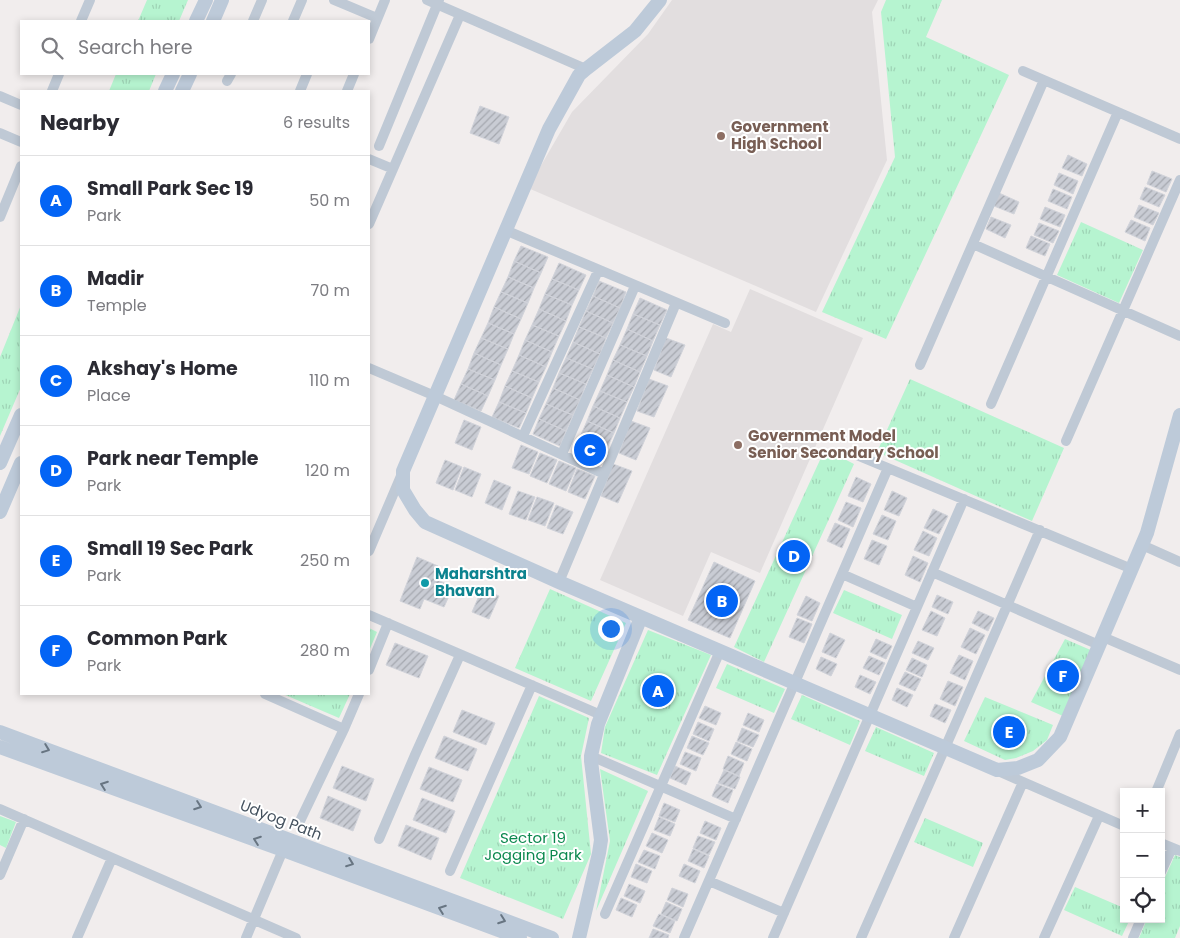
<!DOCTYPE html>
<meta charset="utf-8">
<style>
:root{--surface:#fff;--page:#f2f2f3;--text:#2b2b33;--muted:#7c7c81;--line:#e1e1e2;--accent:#0364f5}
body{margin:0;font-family:Poppins,sans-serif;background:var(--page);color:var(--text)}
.controls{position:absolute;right:15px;bottom:15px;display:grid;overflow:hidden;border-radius:0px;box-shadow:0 2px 8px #0003}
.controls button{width:45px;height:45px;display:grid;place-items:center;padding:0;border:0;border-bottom:1px solid var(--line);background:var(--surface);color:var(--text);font:25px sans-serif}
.you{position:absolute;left:610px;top:628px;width:18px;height:18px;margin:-12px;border:4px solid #fff;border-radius:50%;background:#1a73e8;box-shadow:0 0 0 8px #1a73e833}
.badge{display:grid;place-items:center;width:32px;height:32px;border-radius:50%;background:var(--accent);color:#fff;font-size:16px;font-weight:700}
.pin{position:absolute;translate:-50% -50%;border:2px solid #fff;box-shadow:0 1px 5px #0006}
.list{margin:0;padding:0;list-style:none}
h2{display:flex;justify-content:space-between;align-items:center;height:65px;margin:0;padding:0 20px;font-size:21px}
h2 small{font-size:16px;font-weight:400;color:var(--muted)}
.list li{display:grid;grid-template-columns:32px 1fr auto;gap:15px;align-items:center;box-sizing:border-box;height:90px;padding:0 20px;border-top:1px solid var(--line)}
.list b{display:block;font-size:19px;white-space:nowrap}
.list p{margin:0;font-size:16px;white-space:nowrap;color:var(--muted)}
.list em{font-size:16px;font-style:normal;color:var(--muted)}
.icon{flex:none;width:28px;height:28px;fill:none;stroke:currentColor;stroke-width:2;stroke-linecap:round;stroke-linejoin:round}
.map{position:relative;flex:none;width:1180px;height:938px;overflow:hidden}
.search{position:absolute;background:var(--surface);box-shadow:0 2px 8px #0003;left:20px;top:20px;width:350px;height:55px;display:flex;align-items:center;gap:12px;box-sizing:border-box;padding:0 18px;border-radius:0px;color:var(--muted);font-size:19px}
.panel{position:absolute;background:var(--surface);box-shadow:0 2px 8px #0003;left:20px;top:90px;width:350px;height:605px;border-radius:0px}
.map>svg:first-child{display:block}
.education{fill:#e2dedf}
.park{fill:url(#park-tufts)}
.building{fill:url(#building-hatch);stroke:#d1d3da}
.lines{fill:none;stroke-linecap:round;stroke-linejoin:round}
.street{stroke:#bfc9d5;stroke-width:10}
.secondary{stroke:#bdcad9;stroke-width:14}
.oneway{stroke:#687582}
.education-dot{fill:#8d6e63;stroke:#fff;stroke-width:2}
.culture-dot{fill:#0f9aa8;stroke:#fff;stroke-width:2}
.labels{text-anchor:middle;stroke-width:4;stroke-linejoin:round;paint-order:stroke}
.education-label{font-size:15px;font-weight:bold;fill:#785e54;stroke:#fff;text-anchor:start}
.culture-label{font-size:15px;font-weight:bold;fill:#0d838f;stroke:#fff;text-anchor:start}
.street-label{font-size:15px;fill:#43505d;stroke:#fff}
.park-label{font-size:15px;fill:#0b884e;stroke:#fff}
</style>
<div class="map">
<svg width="1180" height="938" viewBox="0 0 1180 938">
<defs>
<pattern id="park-tufts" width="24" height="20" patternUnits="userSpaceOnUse" patternTransform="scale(1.25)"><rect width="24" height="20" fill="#b6f4d0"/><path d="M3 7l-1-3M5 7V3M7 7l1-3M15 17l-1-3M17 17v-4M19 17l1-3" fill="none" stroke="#9ed3b5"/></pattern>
<pattern id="building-hatch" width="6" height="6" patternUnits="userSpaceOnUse" patternTransform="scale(1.25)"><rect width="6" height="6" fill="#c9ccd4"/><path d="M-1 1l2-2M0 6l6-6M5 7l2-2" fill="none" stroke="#a5a8af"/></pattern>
</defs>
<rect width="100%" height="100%" fill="#f1eded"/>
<path class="education" d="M 672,0 L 878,0 L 872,12 L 887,160 L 816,312 L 528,188 L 572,112 L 648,34 Z
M 750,289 L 863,338 L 760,573 L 711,552 L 683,616 L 600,580 L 713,324 L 731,332 Z"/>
<path class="park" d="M 147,0 L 188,0 L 179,21 L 138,21 Z
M 886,0 L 942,0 L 926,37 L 1009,75 L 886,339 L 822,312 L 895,157 L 881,12 Z
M 116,74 L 156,74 L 149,91 L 109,91 Z
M 1081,222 L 1143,250 L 1119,303 L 1057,275 Z
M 21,305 L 21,387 L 0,436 L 0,357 Z
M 910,379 L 1064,448 L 1032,521 L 877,452 Z
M 825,449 L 854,464 L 764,662 L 734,647 Z
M 550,589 L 626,623 L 591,701 L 515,668 Z
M 844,590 L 902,615 L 892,639 L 833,613 Z
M 369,628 L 377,632 L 369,651 Z
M 648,630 L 711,655 L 657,775 L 601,753 L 605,727 Z
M 1065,639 L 1093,651 L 1063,716 L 1031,702 Z
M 727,664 L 785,689 L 774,713 L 716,688 Z
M 283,694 L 350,694 L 339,718 Z
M 802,695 L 860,721 L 850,745 L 791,719 Z
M 539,696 L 589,718 L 581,756 L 591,854 L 563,919 L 460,878 Z
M 985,697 L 1053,725 L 1047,740 L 1033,751 L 1016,758 L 1005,760 L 964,741 Z
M 876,727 L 934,753 L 924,776 L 865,751 Z
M 600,769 L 648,791 L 596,911 L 610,841 Z
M 0,816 L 16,822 L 6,848 L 0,845 Z
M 925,818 L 983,843 L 973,867 L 914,842 Z
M 1175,855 L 1180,857 L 1180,926 L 1175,938 L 1139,938 L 1147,919 L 1161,919 L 1161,886 Z
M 1075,887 L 1124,908 L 1124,919 L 1130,919 L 1122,936 L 1064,910 Z"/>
<path class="building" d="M 480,106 L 509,117 L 499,144 L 470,133 Z
M 1068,155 L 1087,164 L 1082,176 L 1062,168 Z
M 1152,171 L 1172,179 L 1166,192 L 1147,184 Z
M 1059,173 L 1078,181 L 1073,194 L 1054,185 Z
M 1145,187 L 1165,195 L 1159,207 L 1140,199 Z
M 1053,189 L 1072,197 L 1067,209 L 1048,201 Z
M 999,193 L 1019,202 L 1014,214 L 994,206 Z
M 1139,205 L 1159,213 L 1153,225 L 1134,217 Z
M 1045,207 L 1065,215 L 1060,227 L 1040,219 Z
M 991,217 L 1011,225 L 1005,238 L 986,229 Z
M 1131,220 L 1150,228 L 1145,241 L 1125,232 Z
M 1039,223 L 1059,231 L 1053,243 L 1034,235 Z
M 1031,236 L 1050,244 L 1045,256 L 1026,248 Z
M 521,246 L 548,257 L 541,273 L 514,261 Z
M 514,261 L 541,273 L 534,288 L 508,277 Z
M 559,263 L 586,275 L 579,290 L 552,279 Z
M 508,277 L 534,288 L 528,303 L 501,292 Z
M 552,279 L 579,290 L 572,305 L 545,294 Z
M 599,281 L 626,292 L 620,308 L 593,296 Z
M 501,292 L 528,303 L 521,319 L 494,307 Z
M 545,294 L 572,305 L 566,321 L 539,309 Z
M 593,296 L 620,308 L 613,323 L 586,311 Z
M 640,298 L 667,310 L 660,325 L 633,314 Z
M 494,307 L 521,319 L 514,334 L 488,323 Z
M 539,309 L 566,321 L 559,336 L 532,325 Z
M 586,311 L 613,323 L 606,338 L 579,327 Z
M 633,314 L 660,325 L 653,341 L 627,329 Z
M 488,323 L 514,334 L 508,349 L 481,338 Z
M 532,325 L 559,336 L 552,352 L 525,340 Z
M 579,327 L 606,338 L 600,354 L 573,342 Z
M 627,329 L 653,341 L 647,356 L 620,345 Z
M 481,338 L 508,349 L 501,365 L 474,353 Z
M 666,338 L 685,345 L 671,377 L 654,370 Z
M 525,340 L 552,352 L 546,367 L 519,355 Z
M 573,342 L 600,354 L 593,369 L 566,358 Z
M 620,345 L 647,356 L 640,372 L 613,360 Z
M 474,353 L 501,365 L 495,380 L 468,369 Z
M 519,355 L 546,367 L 539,382 L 512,371 Z
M 566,358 L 593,369 L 586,384 L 559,373 Z
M 613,360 L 640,372 L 634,387 L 607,375 Z
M 468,369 L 495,380 L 488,396 L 461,384 Z
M 512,371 L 539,382 L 532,398 L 505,386 Z
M 559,373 L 586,384 L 580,400 L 553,388 Z
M 607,375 L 634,387 L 627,402 L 600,391 Z
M 649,379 L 668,386 L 654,417 L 637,411 Z
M 461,384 L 488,396 L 481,411 L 454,400 Z
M 505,386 L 532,398 L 526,413 L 499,402 Z
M 553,388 L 580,400 L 573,415 L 546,404 Z
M 600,391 L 627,402 L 620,418 L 593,406 Z
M 499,402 L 526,413 L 519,428 L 492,417 Z
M 546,404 L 573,415 L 566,431 L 539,419 Z
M 593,406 L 620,418 L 614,433 L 587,421 Z
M 539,419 L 566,431 L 560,446 L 533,434 Z
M 464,420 L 481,427 L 472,450 L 455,443 Z
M 587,421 L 614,433 L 607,448 L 580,437 Z
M 631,421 L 650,428 L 636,460 L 619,453 Z
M 580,437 L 607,448 L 600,464 L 573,452 Z
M 521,445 L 538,452 L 529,474 L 512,468 Z
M 540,453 L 557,460 L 547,483 L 530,476 Z
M 445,460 L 462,467 L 453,490 L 436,483 Z
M 559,461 L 576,468 L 566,491 L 549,484 Z
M 613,464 L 632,471 L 618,503 L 601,496 Z
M 464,467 L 481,474 L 472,497 L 455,490 Z
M 577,469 L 595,476 L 585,499 L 568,492 Z
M 856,477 L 871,484 L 863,502 L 848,496 Z
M 494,480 L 511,487 L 502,510 L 485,503 Z
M 518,491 L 535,497 L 526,520 L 509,514 Z
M 892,491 L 907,498 L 899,516 L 884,510 Z
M 537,497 L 554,503 L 545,526 L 528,520 Z
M 846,502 L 861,508 L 853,527 L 838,520 Z
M 556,505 L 573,512 L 563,534 L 547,528 Z
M 933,509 L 948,516 L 939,534 L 924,528 Z
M 882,515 L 896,521 L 888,540 L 873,534 Z
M 835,523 L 850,529 L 842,548 L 827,541 Z
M 923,531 L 937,538 L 929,556 L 914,550 Z
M 872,540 L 887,546 L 879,565 L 864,559 Z
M 913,556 L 928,563 L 920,582 L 905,575 Z
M 417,557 L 438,566 L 433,578 L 453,587 L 444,607 L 424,599 L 420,609 L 400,601 Z
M 714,562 L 755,581 L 730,638 L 688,620 Z
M 482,589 L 499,596 L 489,619 L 472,612 Z
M 937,595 L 953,602 L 948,614 L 932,607 Z
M 806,596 L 820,603 L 812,621 L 797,615 Z
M 931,611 L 945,618 L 937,636 L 922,630 Z
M 978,611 L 994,618 L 988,631 L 972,623 Z
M 797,618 L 812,624 L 804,643 L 789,637 Z
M 970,628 L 985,635 L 976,654 L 961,647 Z
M 830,633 L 845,640 L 836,658 L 822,652 Z
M 876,639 L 892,646 L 886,659 L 870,652 Z
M 918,641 L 934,648 L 928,660 L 912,653 Z
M 395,643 L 428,656 L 419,678 L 386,665 Z
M 959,655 L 973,661 L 965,680 L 950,673 Z
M 869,656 L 885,663 L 879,675 L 863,668 Z
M 821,657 L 837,664 L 831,676 L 816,669 Z
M 912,658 L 927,665 L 922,677 L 906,670 Z
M 905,672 L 921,679 L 915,691 L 899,684 Z
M 860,675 L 876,682 L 870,694 L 855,687 Z
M 948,681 L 963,687 L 955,706 L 940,699 Z
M 897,688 L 913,695 L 907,707 L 892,700 Z
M 935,704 L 951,710 L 945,723 L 930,716 Z
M 705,706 L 721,713 L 716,725 L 699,718 Z
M 462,710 L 495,723 L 486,745 L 453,732 Z
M 748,713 L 764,720 L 759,732 L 743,725 Z
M 698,722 L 714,729 L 709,741 L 693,734 Z
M 742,728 L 759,735 L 753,747 L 737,741 Z
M 444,736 L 477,749 L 468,771 L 435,758 Z
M 692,736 L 709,743 L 703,755 L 687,748 Z
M 736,742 L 752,749 L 747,761 L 731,754 Z
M 685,752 L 701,758 L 696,771 L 680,764 Z
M 728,756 L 744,763 L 739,776 L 723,769 Z
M 342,766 L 374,779 L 366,801 L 333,788 Z
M 675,766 L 691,773 L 686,785 L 670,778 Z
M 429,767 L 462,780 L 453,802 L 420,789 Z
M 724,770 L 740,777 L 735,789 L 718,783 Z
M 717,784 L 733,790 L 728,803 L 712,796 Z
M 328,796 L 361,810 L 353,831 L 320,818 Z
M 422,798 L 455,811 L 446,833 L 413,820 Z
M 664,803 L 680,810 L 675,822 L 659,816 Z
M 659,817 L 675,824 L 670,836 L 654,830 Z
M 705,821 L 721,828 L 716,840 L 700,833 Z
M 406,825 L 439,838 L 431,860 L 398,846 Z
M 652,833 L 668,840 L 662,853 L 646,846 Z
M 698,836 L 715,842 L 709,855 L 693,848 Z
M 693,849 L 709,856 L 704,868 L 688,861 Z
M 644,850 L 660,856 L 655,869 L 638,862 Z
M 636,864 L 652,871 L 647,883 L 631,877 Z
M 684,864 L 700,871 L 695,883 L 679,876 Z
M 629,884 L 645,891 L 640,903 L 624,896 Z
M 672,888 L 688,894 L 683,907 L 667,900 Z
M 621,898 L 637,905 L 632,917 L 616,910 Z
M 666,902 L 682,909 L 677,921 L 661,914 Z
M 659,914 L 675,921 L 670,933 L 653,926 Z
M 653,929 L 669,935 L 668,938 L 649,938 Z"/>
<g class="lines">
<path class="street" d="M 334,0 L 377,18
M 427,0 L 586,69
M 81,21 L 90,0
M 253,21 L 262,0
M 293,21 L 302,0
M 369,39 L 385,0
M 1023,71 L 1180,139
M 227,81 L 231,74
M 52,91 L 59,74
M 300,91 L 307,74
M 347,91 L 354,74
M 0,96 L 21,105
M 0,133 L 21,142
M 379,146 L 439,0
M 369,159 L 393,169
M 0,217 L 21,166
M 369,224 L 460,15
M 505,230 L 725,323
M 973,244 L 1180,336
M 920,365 L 1044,80
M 369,368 L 435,396 L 604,474
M 991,404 L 1118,112
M 523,436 L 598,271
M 1066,441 L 1180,180
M 562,454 L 635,286
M 854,454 L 1132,569
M 1142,545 L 1180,562
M 369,551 L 401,476
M 932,572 L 1099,645
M 842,574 L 917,607
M 559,582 L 676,303
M 369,615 L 601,715
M 1103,637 L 1180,670
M 369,670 L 388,623
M 265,694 L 344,729
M 591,756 L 736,819
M 998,771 L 1124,826
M 1156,792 L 1180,734
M 0,809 L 296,938
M 300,821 L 344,729 L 359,694
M 379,839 L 415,755 L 460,655
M 1161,843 L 1180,851
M 450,871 L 532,685
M 1161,872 L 1172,848
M 0,875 L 24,819
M 709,881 L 784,913
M 605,914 L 720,651
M 77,938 L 112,858
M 246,938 L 283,850
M 684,938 L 888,468
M 773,938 L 964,499
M 861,938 L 945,748 L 1040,530
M 954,938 L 1023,782
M 1044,938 L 1099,816
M 1133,938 L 1141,919"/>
<path class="secondary" d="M 660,0 L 635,31 L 586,69 L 579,75 L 549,129 L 403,471 L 403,490 L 415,510 L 425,522 L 559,582 L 997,770 L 1018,768 L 1038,760 L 1060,737 L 1147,533 L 1180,415
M 196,21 L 206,0
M 213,21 L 222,0
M 165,91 L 173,74
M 182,91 L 190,74
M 0,463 L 21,415
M 0,512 L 21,463
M 0,732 L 552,938
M 0,747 L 283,850 L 520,938
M 579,938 L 599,853 L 601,840 L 591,761 L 591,756 L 598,724 L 641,617"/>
</g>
<defs><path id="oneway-chevron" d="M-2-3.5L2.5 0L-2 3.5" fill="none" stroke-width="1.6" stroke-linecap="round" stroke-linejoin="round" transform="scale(1.25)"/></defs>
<g class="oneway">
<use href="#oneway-chevron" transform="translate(46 749) rotate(21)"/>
<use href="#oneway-chevron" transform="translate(104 785) rotate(-160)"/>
<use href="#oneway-chevron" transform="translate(198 806) rotate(20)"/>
<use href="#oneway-chevron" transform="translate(257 840) rotate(-160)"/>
<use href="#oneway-chevron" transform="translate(350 863) rotate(21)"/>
<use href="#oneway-chevron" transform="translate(442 909) rotate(-160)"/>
<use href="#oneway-chevron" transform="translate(502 920) rotate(20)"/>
</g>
<g class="education-dot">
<circle cx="721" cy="136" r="5"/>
<circle cx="738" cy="445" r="5"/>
</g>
<circle class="culture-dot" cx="425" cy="583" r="5"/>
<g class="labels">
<g class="education-label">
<text x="731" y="132">Government<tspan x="731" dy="17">High School</tspan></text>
<text x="748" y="441">Government Model<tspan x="748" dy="17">Senior Secondary School</tspan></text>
</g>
<g class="culture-label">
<text x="435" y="579">Maharshtra<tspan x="435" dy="17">Bhavan</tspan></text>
</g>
<g class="street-label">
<text transform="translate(281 820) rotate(21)" y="5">Udyog Path</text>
</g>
<g class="park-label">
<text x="533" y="843">Sector 19<tspan x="533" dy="17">Jogging Park</tspan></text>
</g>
</g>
</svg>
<div class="controls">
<button>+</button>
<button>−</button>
<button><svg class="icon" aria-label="locate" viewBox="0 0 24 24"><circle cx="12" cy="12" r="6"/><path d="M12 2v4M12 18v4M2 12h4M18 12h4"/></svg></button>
</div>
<div class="you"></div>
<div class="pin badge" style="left:658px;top:691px">A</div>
<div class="pin badge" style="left:722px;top:601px">B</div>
<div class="pin badge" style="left:590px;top:450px">C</div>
<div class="pin badge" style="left:794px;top:556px">D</div>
<div class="pin badge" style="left:1009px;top:732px">E</div>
<div class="pin badge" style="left:1063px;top:676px">F</div>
<div class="search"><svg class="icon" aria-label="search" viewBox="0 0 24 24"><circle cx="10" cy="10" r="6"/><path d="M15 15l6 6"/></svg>Search here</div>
<section class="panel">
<h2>Nearby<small>6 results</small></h2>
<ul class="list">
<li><span class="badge">A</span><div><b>Small Park Sec 19</b><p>Park</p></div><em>50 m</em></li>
<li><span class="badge">B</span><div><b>Madir</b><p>Temple</p></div><em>70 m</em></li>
<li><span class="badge">C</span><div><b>Akshay's Home</b><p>Place</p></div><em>110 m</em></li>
<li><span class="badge">D</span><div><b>Park near Temple</b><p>Park</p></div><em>120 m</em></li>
<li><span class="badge">E</span><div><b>Small 19 Sec Park</b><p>Park</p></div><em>250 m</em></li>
<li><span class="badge">F</span><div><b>Common Park</b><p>Park</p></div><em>280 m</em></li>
</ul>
</section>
</div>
